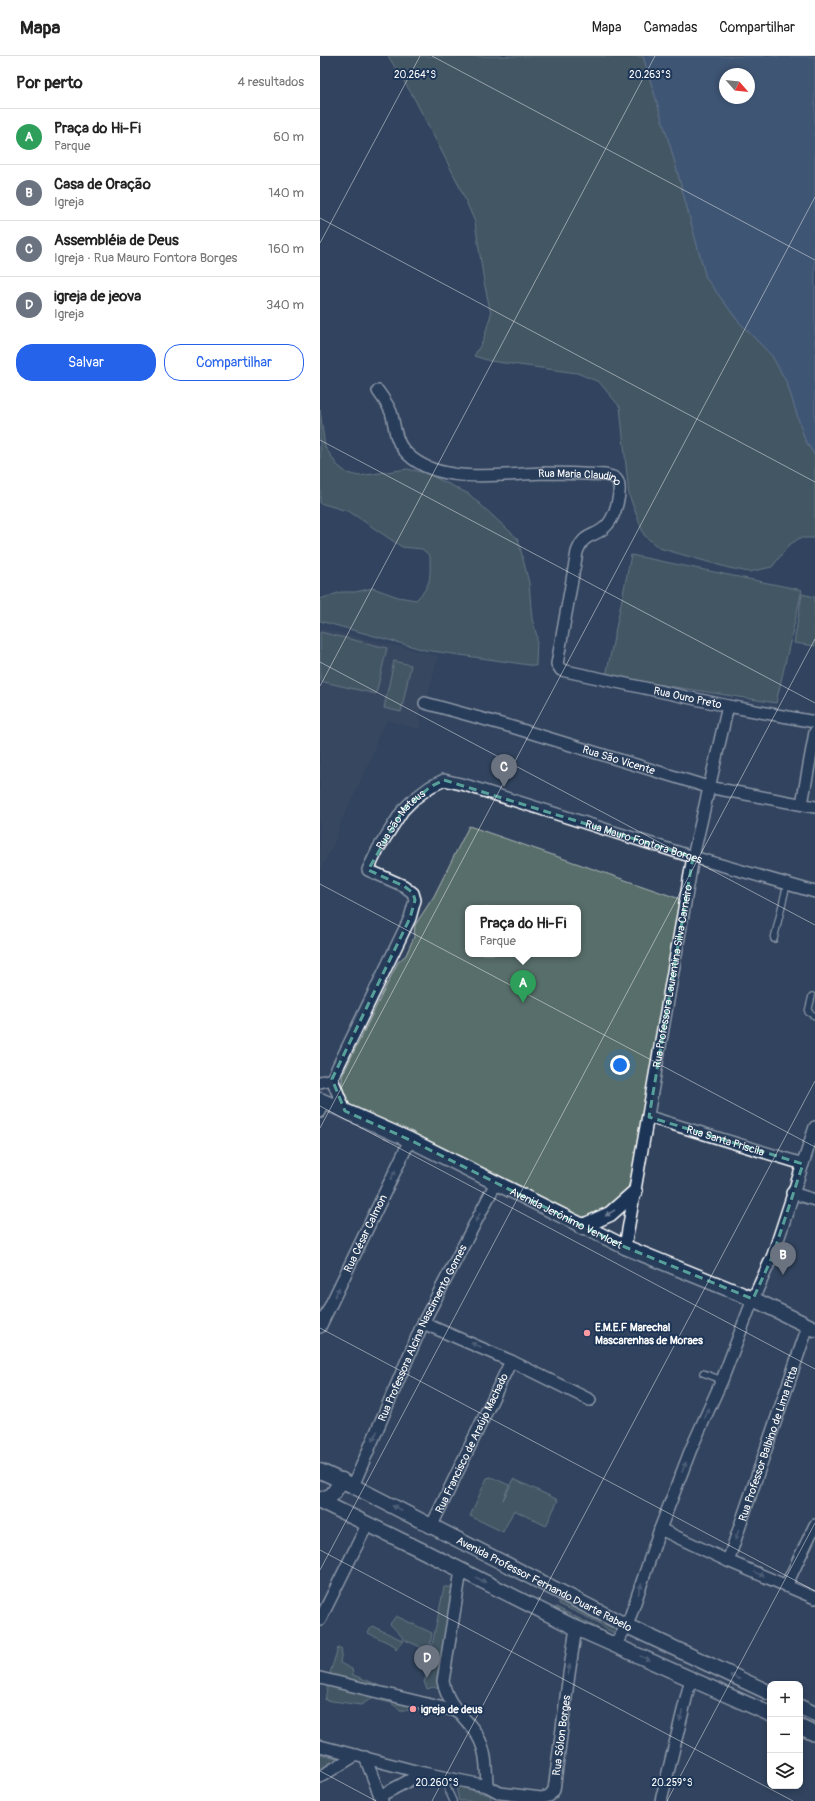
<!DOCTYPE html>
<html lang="pt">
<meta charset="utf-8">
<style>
:root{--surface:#fff;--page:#f2f2f2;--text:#222;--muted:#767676;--line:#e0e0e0;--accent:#2563eb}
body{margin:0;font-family:Pangolin,sans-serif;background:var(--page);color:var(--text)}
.controls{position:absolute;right:12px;bottom:12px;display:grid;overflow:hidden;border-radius:8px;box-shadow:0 2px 6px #0003}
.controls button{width:36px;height:36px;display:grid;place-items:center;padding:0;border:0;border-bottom:1px solid var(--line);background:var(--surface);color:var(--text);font:20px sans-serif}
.compass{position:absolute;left:399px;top:12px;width:36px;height:36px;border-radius:50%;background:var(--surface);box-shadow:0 2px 6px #0003;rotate:118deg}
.you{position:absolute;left:300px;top:1009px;width:14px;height:14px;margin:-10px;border:3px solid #fff;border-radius:50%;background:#1a73e8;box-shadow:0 0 0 6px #1a73e833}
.badge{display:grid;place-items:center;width:26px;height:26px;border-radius:50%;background:var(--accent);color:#fff;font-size:13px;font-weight:700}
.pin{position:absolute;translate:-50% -33px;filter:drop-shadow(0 1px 2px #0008)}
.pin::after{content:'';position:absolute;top:21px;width:14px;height:12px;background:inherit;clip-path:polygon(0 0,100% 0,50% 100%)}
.popup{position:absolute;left:145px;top:849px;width:116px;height:52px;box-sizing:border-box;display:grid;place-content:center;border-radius:8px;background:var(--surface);filter:drop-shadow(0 1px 3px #0005);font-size:13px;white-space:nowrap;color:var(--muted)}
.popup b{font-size:15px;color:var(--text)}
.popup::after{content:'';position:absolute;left:50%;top:100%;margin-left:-8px;border:8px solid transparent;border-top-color:var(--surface)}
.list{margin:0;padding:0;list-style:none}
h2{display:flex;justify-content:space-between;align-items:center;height:52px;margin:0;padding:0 16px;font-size:17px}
h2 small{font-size:13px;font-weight:400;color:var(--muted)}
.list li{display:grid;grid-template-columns:26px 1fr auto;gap:12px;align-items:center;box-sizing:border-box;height:56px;padding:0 16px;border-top:1px solid var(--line)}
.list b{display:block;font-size:15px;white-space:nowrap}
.list p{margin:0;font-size:13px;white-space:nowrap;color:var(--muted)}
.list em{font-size:13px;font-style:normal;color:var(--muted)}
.actions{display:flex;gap:8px;padding:12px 16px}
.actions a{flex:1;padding:9px 0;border:1px solid var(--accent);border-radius:16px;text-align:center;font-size:14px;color:var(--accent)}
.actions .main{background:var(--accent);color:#fff}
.icon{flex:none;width:22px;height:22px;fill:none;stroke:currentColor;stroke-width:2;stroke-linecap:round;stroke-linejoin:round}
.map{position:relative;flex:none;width:495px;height:1745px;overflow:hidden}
header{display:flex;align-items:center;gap:24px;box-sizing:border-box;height:56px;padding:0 20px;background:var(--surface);border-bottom:1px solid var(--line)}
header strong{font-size:19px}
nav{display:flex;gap:22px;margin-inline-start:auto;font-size:14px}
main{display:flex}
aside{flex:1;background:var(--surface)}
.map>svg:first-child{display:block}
.built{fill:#414d62}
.green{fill:#586e6a;stroke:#acb6b4;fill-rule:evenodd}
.water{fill:#506c8f;stroke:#96a7bc;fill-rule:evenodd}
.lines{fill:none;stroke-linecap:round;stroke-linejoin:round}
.service-casing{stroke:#fff;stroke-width:8}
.minor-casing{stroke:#fff;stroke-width:14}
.tertiary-casing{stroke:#fff;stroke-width:17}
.service{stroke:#1d3557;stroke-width:5.5}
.minor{stroke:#1d3557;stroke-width:11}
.tertiary{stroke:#1d3557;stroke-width:14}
.oneway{fill:#6c7c92}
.marked{fill:none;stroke:#579f9a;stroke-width:3;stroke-dasharray:8 5;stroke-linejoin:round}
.ticks{fill:none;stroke:#fff;stroke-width:1;stroke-opacity:0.45}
.poi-dot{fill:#ff9aa2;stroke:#1d3557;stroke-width:1.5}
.labels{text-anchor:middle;stroke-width:4;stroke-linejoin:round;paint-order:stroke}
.street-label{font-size:11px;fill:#fff;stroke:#1d3557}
.poi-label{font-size:11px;font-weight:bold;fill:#fff;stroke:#1d3557;text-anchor:start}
.ticks-label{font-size:10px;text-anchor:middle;fill:#fff;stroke:#1d3557;stroke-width:4;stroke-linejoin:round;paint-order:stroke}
</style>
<header>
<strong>Mapa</strong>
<nav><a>Mapa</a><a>Camadas</a><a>Compartilhar</a></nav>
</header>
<main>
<aside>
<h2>Por perto<small>4 resultados</small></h2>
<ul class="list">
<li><span class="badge" style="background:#2e9e5b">A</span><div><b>Praça do Hi-Fi</b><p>Parque</p></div><em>60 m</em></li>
<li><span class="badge" style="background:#6b7280">B</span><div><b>Casa de Oração</b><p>Igreja</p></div><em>140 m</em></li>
<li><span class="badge" style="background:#6b7280">C</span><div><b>Assembléia de Deus</b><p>Igreja · Rua Mauro Fontora Borges</p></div><em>160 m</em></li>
<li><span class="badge" style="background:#6b7280">D</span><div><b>igreja de jeova</b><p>Igreja</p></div><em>340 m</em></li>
</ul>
<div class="actions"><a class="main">Salvar</a><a>Compartilhar</a></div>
</aside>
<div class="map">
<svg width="495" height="1745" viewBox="0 0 495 1745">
<rect width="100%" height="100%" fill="#32435e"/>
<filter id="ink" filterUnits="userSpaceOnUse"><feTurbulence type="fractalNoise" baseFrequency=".025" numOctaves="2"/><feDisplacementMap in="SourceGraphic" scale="8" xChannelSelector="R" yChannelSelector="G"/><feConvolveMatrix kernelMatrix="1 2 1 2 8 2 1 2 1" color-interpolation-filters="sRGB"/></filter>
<g filter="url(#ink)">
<path class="built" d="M 0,572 L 118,600 L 107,642 L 100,650 L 98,663 L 102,664 L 99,673 L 67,664 L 57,683 L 51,703 L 21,766 L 14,787 L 0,815 Z"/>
<path class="green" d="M 68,0 L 323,0 L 352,96 L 386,222 L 418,265 L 452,300 L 467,327 L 485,384 L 495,400 L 495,482 L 480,482 L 469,489 L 452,511 L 429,516 L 409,512 L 339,492 L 324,479 L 309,439 L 300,351 L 279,326 L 257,317 L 170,305 L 154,300 L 163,285 L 171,258 L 164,226 L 155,166 L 137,125 L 93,40 Z
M 0,354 L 5,391 L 17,409 L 27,417 L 39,420 L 87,413 L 106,417 L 149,438 L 198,483 L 209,527 L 212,563 L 217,580 L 216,610 L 105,594 L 0,565 L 0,543 L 21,536 L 35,536 L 53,532 L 78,541 L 96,544 C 112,528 110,523 110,500 L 102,493 L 82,491 L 30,456 L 0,447 Z
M 311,499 L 482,534 L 456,647 L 286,620 Z
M 482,538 L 495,541 L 495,590 L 474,587 Z
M 0,576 L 67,592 L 56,638 L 0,625 Z
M 74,605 L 91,609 L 81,656 L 64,652 Z
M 149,770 L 360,843 L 354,913 L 342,981 L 306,1142 L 267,1166 L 30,1051 L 22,1035 L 22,1020 L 78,906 L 86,899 L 94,881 L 95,869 L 114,840 ZM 148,852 L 258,852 L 258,898 L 148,898 Z
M 171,1421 L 189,1429 L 183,1444 L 194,1423 L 238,1444 L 226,1470 L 194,1454 L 183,1476 L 150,1460 L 167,1422 Z
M 124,1531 L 133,1531 L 125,1604 L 119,1633 L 113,1631 L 107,1633 L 104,1626 L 113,1601 L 116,1600 L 110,1599 Z
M 239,1545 L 297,1574 L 296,1578 L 286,1573 L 279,1567 L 239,1548 Z
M 236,1551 L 292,1579 L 292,1583 L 233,1554 Z
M 76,1560 L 112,1577 L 109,1595 L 85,1584 L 70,1568 Z
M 52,1570 L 84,1585 L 82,1586 L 76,1594 L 75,1590 L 48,1577 Z
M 18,1592 L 22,1594 L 20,1607 L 32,1613 L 33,1619 L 56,1628 L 57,1639 L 41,1649 L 5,1644 L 10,1617 Z
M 61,1635 L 109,1644 L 102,1655 L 80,1654 L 71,1647 L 58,1644 Z
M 0,1698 L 21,1703 L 0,1715 Z
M 136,1730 L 170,1739 L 172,1745 L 139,1745 Z"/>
<path class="water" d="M 323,0 L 495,0 L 495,400 L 485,384 L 467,327 L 452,300 L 418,265 L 386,222 L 352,96 ZM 405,18 L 429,18 L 429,42 L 405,42 Z"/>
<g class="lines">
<defs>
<path id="service" d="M 454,883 L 467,828
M 492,940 L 488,956 L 495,960
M 383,1317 L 402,1324
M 122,1721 L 133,1745"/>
<g id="minor">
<path id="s1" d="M 58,335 C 63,342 68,349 71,356 C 75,368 74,382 83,393 C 113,431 182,418 224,417 C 244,417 265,418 285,419 C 290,420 296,421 298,426 C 302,436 295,460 288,468 C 276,483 265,474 257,496 L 237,608 L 241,614 L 408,650 L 495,666"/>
<path id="s2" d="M 105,647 L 192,671 L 388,731 L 495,751"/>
<path d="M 482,748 L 495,676"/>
<path d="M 0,1026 L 12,1023"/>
<path id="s3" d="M 25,1055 L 12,1023 L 90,862 L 95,844 L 93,837 L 84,830 L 48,814 L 58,793 L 83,754 L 94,743 L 110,731 L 124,724 L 145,729 L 373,801 L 495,836"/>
<path d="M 0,1056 L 4,1046"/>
<path id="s4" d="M 329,1061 L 483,1108"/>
<path d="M 472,1137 L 495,1144"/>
<path id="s5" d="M 305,1191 L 373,801 L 408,650"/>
<path d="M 103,1267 L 191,1305 L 270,1344"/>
<path id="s6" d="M 0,1271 L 90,1084"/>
<path id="s7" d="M 33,1430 L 103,1267 L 176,1127"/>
<path id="s8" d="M 112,1469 L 191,1305"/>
<path d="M 340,1473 L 408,1505 L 495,1542"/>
<path id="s9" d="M 408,1505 L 488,1270"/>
<path d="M 141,1515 L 123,1625 C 128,1652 145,1659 157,1679 C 167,1695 166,1712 167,1730"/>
<path d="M 466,1530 L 495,1469"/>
<path d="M 0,1564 L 48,1467"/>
<path d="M 290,1587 L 298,1584 L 307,1570 L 340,1473 L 371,1393 L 402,1324 L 433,1243 L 453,1199 L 495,1071"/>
<path d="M 0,1622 L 136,1655"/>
<path id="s10" d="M 0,1690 L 103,1717 L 167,1730 L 180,1737 L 221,1742 L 229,1740 L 234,1734 L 249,1618 L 256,1572"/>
<path d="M 45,1701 L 62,1745"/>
<path d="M 0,1721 L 36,1699"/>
<path d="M 60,1740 L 103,1717"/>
<path d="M 341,1745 L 371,1622"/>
</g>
<g id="tertiary">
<path id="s11" d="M 0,1044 L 90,1084 L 305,1191 L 433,1243 L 495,1273"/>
<path d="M 261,1171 L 290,1158 L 315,1136"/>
<path id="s12" d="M 0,1415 L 33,1430 L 307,1570 L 450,1637"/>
<path d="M 0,1444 L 12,1439 L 22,1424"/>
<path d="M 0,1445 L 101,1494 L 256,1572 L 450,1658"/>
<path d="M 480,1651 L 495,1658"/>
<path d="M 480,1671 L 495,1678"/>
</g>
</defs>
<use href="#service" class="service-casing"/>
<use href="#minor" class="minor-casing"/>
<use href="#tertiary" class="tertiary-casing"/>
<use href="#service" class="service"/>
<use href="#minor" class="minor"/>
<use href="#tertiary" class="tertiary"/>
</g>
<defs><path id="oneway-solid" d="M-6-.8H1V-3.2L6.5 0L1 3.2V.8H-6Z"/></defs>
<g class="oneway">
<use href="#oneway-solid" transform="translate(73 1119) rotate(-64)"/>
<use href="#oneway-solid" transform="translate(290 1157) rotate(148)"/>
<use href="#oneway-solid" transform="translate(158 1161) rotate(117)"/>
<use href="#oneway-solid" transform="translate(17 1236) rotate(-64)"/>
<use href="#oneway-solid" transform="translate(156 1289) rotate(-157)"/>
<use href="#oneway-solid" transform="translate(387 1357) rotate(-66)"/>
<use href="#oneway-solid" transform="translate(55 1380) rotate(113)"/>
<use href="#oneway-solid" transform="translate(364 1411) rotate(-69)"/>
<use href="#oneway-solid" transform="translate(77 1452) rotate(-153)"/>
<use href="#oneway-solid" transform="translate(417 1479) rotate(109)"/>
<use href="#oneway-solid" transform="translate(439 1518) rotate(23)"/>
<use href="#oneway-solid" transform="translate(161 1524) rotate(27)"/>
<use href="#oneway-solid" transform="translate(320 1533) rotate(-71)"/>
<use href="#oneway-solid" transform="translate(325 1602) rotate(23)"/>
<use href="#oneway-solid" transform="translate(249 1614) rotate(-81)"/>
<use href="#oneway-solid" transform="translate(415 1621) rotate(-155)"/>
<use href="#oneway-solid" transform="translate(361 1660) rotate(104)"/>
</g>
</g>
<path d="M0 0H495V1745H0ZM 124,724 L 373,801 L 329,1061 L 483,1108 L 453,1199 L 433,1243 L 305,1191 L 90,1084 L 25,1055 L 12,1023 L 90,862 L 95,844 L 93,837 L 84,830 L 48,814 L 83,754 L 110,731 Z" fill="#32435e" fill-opacity=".55" fill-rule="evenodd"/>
<path class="marked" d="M 124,724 L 373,801 L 329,1061 L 483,1108 L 453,1199 L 433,1243 L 305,1191 L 90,1084 L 25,1055 L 12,1023 L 90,862 L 95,844 L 93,837 L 84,830 L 48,814 L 83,754 L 110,731 Z"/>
<path class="ticks" d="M 112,0 L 495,204M 0,162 L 495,426M 0,187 L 100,0M 0,384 L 495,647M 0,606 L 495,869M 0,630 L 335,0M 0,828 L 495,1091M 0,1050 L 495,1313M 0,1072 L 495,141M 0,1272 L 495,1535M 0,1494 L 473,1745M 0,1514 L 495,583M 0,1715 L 56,1745M 112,1745 L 495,1025M 347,1745 L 495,1467"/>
<g class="poi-dot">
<circle cx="267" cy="1277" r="4"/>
<circle cx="93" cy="1653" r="4"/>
</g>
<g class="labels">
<g class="street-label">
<text dy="4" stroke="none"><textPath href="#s1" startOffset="249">Rua Maria Claudino</textPath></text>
<text dy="4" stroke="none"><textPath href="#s1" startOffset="627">Rua Ouro Preto</textPath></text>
<text dy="4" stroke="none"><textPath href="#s2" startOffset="202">Rua São Vicente</textPath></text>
<text dy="4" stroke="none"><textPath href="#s3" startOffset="351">Rua São Mateus</textPath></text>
<text dy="4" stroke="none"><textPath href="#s3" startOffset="620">Rua Mauro Fontora Borges</textPath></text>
<text dy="4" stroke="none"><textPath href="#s5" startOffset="275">Rua Professora Laurentina Silva Carneiro</textPath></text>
<text dy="4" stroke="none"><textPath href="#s4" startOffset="80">Rua Santa Priscila</textPath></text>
<text dy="4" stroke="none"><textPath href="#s11" startOffset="273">Avenida Jerônimo Vervloet</textPath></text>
<text dy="4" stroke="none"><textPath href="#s6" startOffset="104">Rua César Calmon</textPath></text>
<text dy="4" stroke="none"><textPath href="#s7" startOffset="168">Rua Professora Alcina Nascimento Gomes</textPath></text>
<text dy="4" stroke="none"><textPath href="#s8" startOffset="91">Rua Francisco de Araújo Machado</textPath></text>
<text dy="4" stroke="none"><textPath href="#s9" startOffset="124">Rua Professor Balbino de Lima Pitta</textPath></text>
<text dy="4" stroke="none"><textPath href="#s12" startOffset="251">Avenida Professor Fernando Duarte Rabelo</textPath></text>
<text dy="4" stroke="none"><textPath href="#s10" startOffset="299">Rua Sólon Borges</textPath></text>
</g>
<g class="poi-label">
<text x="275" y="1275">E.M.E.F Marechal<tspan x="275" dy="13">Mascarenhas de Moraes</tspan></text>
<text x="101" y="1657">igreja de deus</text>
</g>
</g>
<g class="ticks-label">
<text x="95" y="22">20.264°S</text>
<text x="330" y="22">20.263°S</text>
<text x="117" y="1730">20.260°S</text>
<text x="352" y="1730">20.259°S</text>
</g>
</svg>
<div class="controls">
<button>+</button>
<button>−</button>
<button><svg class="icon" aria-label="layers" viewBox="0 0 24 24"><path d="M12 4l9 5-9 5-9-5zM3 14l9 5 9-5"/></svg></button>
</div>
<svg class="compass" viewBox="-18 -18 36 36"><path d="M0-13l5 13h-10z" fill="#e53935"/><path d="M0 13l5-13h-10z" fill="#767676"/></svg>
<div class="you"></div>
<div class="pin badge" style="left:203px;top:947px;background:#2e9e5b">A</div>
<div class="popup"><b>Praça do Hi-Fi</b>Parque</div>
<div class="pin badge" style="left:463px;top:1219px;background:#6b7280">B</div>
<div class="pin badge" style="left:184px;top:731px;background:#6b7280">C</div>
<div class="pin badge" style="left:107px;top:1622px;background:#6b7280">D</div>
</div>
</main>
